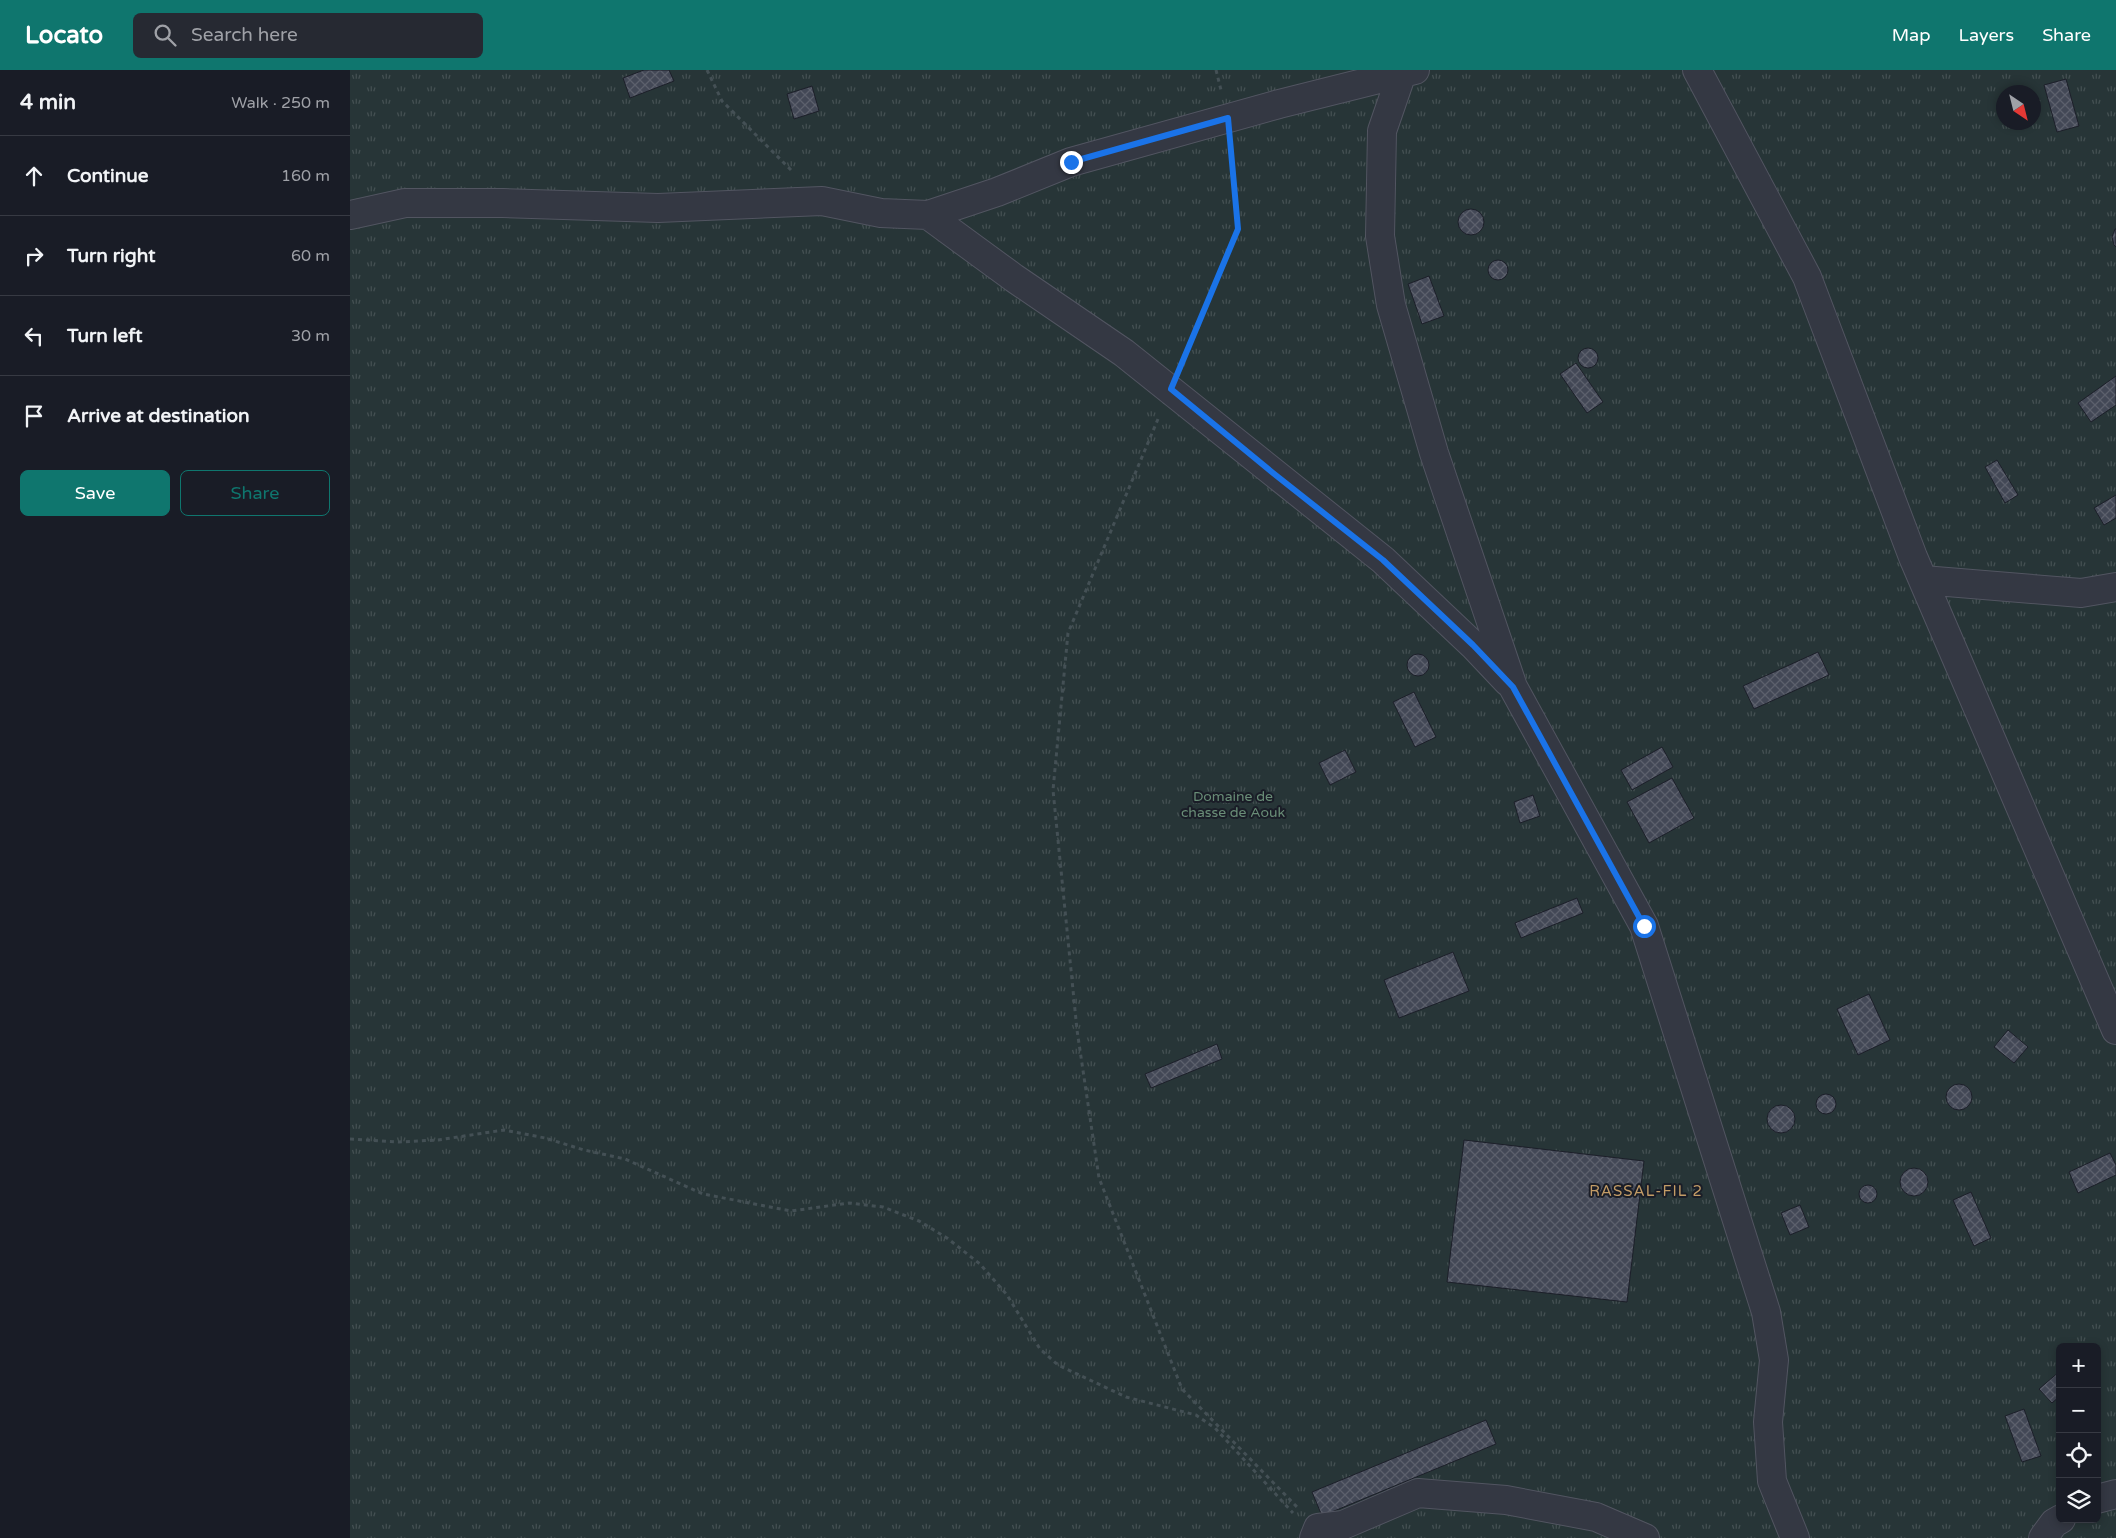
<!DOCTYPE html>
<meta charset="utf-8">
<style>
:root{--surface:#191c26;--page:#262932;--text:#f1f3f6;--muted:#9fa1a7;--line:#373a43;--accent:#0f766e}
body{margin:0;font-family:"Varela Round",sans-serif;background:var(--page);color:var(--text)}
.controls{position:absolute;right:15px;bottom:15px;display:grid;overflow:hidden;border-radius:8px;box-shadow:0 2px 8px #0003}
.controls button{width:45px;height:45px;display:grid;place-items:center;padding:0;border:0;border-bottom:1px solid var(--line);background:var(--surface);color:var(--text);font:25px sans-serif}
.compass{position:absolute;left:1646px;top:15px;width:45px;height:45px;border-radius:50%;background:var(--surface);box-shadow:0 2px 8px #0003;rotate:145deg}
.stop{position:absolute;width:15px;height:15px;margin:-11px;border:4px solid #1a73e8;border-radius:50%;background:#fff}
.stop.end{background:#1a73e8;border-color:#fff;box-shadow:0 1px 5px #0008}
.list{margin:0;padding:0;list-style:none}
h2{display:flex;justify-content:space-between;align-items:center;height:65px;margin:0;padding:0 20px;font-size:21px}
h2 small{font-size:16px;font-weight:400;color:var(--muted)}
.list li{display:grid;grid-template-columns:32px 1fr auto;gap:15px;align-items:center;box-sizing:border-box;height:80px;padding:0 20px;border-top:1px solid var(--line)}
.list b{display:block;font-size:19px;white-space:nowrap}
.list em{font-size:16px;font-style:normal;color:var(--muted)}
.actions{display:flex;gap:10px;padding:15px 20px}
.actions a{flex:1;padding:11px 0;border:1px solid var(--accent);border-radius:8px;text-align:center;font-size:18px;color:var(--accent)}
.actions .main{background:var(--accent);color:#fff}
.icon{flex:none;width:28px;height:28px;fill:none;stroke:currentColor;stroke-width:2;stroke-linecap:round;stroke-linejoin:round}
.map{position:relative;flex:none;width:1766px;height:1468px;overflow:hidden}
header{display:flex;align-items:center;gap:30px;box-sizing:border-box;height:70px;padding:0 25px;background:var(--accent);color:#fff}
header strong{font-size:24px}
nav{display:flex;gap:28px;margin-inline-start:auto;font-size:18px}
.search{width:350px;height:45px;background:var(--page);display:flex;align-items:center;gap:12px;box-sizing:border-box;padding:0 18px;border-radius:8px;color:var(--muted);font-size:19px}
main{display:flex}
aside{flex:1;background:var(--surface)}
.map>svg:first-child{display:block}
.grass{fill:url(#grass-tufts);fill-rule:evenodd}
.building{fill:url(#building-cross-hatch);stroke:#1c1f29}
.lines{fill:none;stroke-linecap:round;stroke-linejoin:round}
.street-casing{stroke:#525561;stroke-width:30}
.path{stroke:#445055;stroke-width:3;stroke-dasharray:4 4;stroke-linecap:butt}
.street{stroke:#343843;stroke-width:28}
.route{stroke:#1a73e8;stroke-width:6}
.labels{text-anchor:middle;stroke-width:4;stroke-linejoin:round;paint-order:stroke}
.park-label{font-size:14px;fill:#698d77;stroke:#1a1d27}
.neighbourhood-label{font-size:15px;letter-spacing:1px;fill:#c39c66;stroke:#1a1d27}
</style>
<header>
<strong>Locato</strong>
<div class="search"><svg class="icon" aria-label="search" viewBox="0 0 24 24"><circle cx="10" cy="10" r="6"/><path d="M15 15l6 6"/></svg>Search here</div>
<nav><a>Map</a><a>Layers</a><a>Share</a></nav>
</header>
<main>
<aside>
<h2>4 min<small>Walk · 250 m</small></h2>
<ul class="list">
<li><svg class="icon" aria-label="ahead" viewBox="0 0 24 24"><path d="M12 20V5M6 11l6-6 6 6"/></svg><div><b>Continue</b></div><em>160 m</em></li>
<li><svg class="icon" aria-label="right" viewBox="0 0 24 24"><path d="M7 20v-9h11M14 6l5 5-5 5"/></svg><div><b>Turn right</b></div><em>60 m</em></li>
<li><svg class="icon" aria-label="left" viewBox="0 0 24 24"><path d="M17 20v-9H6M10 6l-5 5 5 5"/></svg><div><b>Turn left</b></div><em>30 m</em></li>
<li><svg class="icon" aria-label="arrive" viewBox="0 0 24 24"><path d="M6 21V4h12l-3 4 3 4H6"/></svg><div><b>Arrive at destination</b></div></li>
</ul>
<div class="actions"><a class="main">Save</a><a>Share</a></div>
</aside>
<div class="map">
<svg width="1766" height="1468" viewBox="0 0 1766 1468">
<defs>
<pattern id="grass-tufts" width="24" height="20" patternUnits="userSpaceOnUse" patternTransform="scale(1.25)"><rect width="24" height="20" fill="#273537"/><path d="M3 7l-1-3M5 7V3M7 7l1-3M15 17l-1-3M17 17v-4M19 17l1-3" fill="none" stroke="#445052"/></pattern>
<pattern id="building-cross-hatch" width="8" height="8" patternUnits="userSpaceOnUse" patternTransform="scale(1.25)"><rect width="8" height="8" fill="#434856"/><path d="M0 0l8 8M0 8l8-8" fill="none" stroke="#5c606c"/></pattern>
</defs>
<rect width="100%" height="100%" fill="#212632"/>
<path class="grass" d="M 0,0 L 1766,0 L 1766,1468 L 0,1468 ZM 1654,22 L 1684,22 L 1684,52 L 1654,52 ZM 1710,1277 L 1747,1277 L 1747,1449 L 1710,1449 Z"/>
<path class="building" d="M 294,0 L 319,0 L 324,11 L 280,28 L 273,8 Z
M 1716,9 L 1729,56 L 1707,62 L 1694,15 Z
M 462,16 L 469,41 L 444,49 L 437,24 Z
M1108 152a13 13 0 1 1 26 0a13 13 0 1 1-26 0Z
M 1765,159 L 1766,159 L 1766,177 L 1764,175 L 1762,167 Z
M1138 200a10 10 0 1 1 20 0a10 10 0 1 1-20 0Z
M 1079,206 L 1094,246 L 1072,254 L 1058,214 Z
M1228 288a10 10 0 1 1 20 0a10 10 0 1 1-20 0Z
M 1226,293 L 1253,332 L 1237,343 L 1210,304 Z
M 1766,306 L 1766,335 L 1741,352 L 1728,333 Z
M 1647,390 L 1668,425 L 1655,433 L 1635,397 Z
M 1766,425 L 1766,448 L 1754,455 L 1744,438 Z
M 1468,582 L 1479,605 L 1404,639 L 1393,616 Z
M1057 595a11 11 0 1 1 22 0a11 11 0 1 1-22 0Z
M 1064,622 L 1086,667 L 1065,677 L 1043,632 Z
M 1312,677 L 1323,697 L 1282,720 L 1271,700 Z
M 995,680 L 1006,702 L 980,715 L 969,693 Z
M 1322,708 L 1344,748 L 1299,773 L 1277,732 Z
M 1183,725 L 1190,746 L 1170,753 L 1164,732 Z
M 1227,828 L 1233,843 L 1171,868 L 1165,853 Z
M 1103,882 L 1119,921 L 1049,948 L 1034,910 Z
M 1519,924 L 1540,970 L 1508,985 L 1487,939 Z
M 1658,960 L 1678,977 L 1664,993 L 1644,977 Z
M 867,974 L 872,989 L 801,1018 L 795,1004 Z
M1596 1027a13 13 0 1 1 26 0a13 13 0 1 1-26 0Z
M1466 1034a10 10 0 1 1 20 0a10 10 0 1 1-20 0Z
M1417 1049a14 14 0 1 1 28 0a14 14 0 1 1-28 0Z
M 1114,1070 L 1294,1091 L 1277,1232 L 1097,1212 Z
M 1760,1083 L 1766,1095 L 1766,1105 L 1728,1123 L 1719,1102 Z
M1550 1112a14 14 0 1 1 28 0a14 14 0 1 1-28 0Z
M1509 1124a9 9 0 1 1 18 0a9 9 0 1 1-18 0Z
M 1621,1122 L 1641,1168 L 1624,1176 L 1603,1130 Z
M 1450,1135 L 1459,1157 L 1440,1165 L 1431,1143 Z
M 1710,1301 L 1710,1326 L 1702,1333 L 1689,1319 Z
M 1674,1339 L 1691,1386 L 1672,1392 L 1655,1346 Z
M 1136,1350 L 1146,1374 L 972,1446 L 962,1422 Z"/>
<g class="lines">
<defs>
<path id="street" d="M 1053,0 L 1032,61 L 1030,166 L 1041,235 L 1084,383 L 1163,617 L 1294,856 L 1416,1242 L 1424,1290 L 1418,1352 L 1422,1411 L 1445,1468
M 1347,0 L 1457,207 L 1563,487 L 1766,960
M 0,145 L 55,133 L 153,133 L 308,138 L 472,131 L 531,143 L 578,145 L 647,122 L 721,92 L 929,34 L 1065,0
M 578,145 L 664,208 L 774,283 L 1033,490 L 1123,575 L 1158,612
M 1573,510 L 1731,523 L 1766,517
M 1747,1429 L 1766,1424
M 964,1468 L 968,1458 L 993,1455 L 1068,1423 L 1156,1430 L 1246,1447 L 1295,1468
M 1693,1468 L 1704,1453 L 1711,1449"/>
</defs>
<use href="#street" class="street-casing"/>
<path class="path" d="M 357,0 L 372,31 L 443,102
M 866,0 L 871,20
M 832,292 L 888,159 L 880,78
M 808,349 L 718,563 L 703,720 L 727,960 L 749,1108 L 832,1319 L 948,1438
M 0,1069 L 49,1072 L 88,1070 L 154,1060 L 195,1068 L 234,1080 L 275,1089 L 353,1124 L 441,1141 L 499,1133 L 533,1137 L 569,1151 L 597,1168 L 630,1194 L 657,1225 L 690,1279 L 708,1295 L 776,1327 L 846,1345 L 865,1358 L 943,1443"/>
<use href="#street" class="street"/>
</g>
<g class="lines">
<path class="route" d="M 721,92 L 878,48 L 888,159 L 821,319 L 923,403 L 1033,490 L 1123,575 L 1163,617 L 1294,856"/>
</g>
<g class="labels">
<g class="park-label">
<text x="883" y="731">Domaine de<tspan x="883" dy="16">chasse de Aouk</tspan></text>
</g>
<g class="neighbourhood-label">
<text x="1296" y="1126">RASSAL-FIL 2</text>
</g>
</g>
</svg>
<div class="controls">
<button>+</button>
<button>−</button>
<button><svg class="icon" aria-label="locate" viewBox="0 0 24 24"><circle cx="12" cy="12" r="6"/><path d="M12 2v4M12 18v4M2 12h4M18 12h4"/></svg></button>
<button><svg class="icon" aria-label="layers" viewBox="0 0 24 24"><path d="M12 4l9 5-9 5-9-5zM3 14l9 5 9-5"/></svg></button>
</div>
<svg class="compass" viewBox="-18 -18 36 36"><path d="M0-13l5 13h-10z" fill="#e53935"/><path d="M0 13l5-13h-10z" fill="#9fa1a7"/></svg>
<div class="stop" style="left:1294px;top:856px"></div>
<div class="stop end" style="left:721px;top:92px"></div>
</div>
</main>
